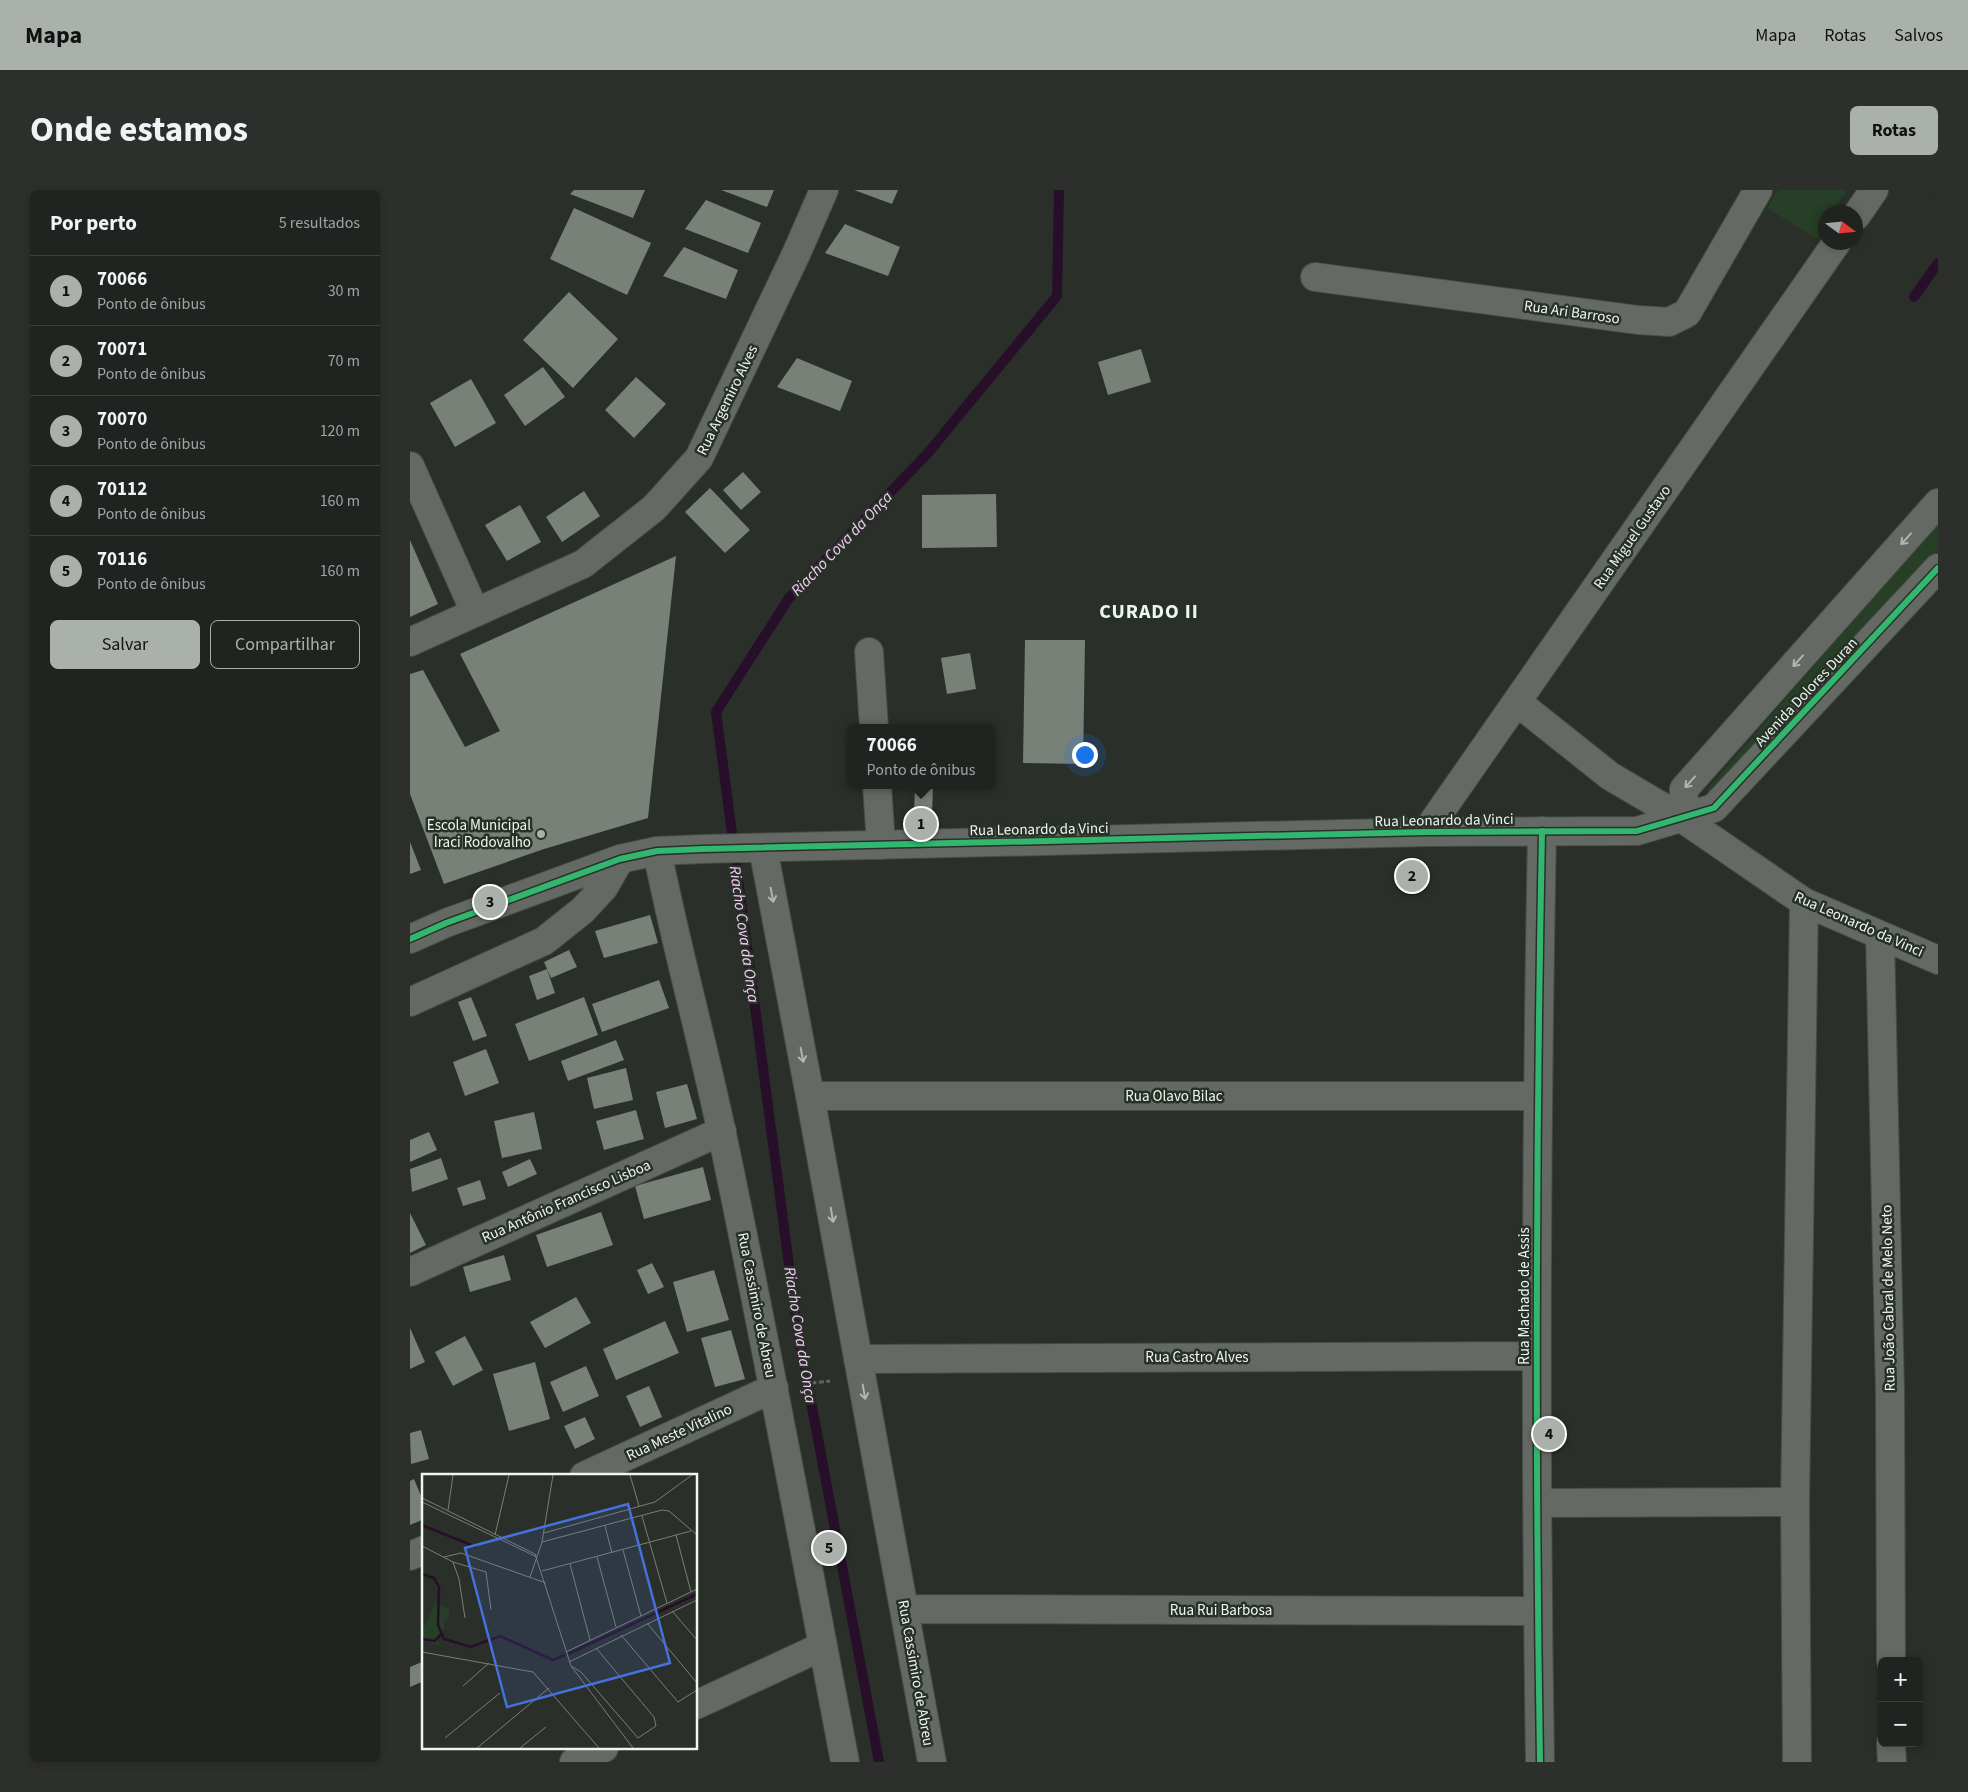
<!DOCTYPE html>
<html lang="pt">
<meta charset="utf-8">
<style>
:root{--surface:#20231f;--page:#2d2f2c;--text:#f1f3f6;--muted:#a2a4a4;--line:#3d403d;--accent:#aab0aa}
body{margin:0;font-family:"Source Sans 3",sans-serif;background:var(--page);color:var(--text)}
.controls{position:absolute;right:15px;bottom:15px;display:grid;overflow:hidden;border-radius:8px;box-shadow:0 2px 8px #0003}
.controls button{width:45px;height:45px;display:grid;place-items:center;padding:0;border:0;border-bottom:1px solid var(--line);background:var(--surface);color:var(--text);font:25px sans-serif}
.compass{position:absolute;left:1408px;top:15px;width:45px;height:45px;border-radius:50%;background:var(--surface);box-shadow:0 2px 8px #0003;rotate:105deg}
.you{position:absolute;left:674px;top:564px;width:18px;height:18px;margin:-12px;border:4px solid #fff;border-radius:50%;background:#1a73e8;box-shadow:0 0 0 8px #1a73e833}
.badge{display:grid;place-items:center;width:32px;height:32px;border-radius:50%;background:var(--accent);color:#111;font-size:16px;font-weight:700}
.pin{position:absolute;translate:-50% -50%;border:2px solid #fff;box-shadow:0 1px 5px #0006}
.popup{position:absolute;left:437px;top:534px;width:148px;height:65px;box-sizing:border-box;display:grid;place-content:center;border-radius:8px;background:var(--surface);filter:drop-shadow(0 1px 4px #0005);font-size:16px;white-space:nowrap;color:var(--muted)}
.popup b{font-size:19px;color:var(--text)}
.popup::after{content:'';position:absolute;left:50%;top:100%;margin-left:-10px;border:10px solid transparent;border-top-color:var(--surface)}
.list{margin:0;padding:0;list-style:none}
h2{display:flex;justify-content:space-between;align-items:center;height:65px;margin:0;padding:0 20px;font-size:21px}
h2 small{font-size:16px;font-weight:400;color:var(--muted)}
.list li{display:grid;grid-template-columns:32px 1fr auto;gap:15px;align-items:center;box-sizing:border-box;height:70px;padding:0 20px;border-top:1px solid var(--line)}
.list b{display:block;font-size:19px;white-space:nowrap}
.list p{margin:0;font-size:16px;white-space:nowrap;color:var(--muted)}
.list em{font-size:16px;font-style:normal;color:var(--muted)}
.actions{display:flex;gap:10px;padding:15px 20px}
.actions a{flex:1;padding:11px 0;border:1px solid var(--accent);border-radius:8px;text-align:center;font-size:18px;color:var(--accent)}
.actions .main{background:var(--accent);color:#111}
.map{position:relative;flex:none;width:1528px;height:1572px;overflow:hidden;border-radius:8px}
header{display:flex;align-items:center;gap:30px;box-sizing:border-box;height:70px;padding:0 25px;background:var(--accent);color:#111}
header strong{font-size:24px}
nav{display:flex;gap:28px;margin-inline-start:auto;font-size:18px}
.intro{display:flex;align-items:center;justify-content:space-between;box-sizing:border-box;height:120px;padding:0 30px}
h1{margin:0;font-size:35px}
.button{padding:12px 22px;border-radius:8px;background:var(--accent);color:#111;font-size:18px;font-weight:700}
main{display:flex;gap:30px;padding:0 30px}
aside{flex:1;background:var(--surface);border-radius:8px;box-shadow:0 2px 8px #0003}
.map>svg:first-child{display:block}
.green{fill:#273f26}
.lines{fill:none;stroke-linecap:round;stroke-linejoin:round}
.stream{stroke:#270f29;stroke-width:10}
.building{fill:#788177}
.minor-casing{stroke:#474c47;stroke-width:30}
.path{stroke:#616561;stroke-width:3;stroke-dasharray:5 2.5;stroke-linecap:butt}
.minor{stroke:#656964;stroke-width:28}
.cycleway-casing{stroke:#283127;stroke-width:9}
.cycleway{stroke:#33b770;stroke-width:6}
.oneway{stroke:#b1b7b0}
.poi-dot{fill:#aab0aa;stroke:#283127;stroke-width:2}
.labels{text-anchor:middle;stroke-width:5;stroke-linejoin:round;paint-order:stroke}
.street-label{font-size:15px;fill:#eff6ef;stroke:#283127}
.poi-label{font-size:15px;fill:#eff6ef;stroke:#283127;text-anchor:end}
.water-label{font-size:16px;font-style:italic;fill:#f8ccf9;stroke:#283127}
.district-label{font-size:20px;font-weight:bold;letter-spacing:1px;fill:#eff6ef;stroke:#283127}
.inset-river{fill:none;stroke:#270f29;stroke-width:2.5}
.inset-road{fill:none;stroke:#797f78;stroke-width:1}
.view{fill:#4770dd;fill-opacity:0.15;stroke:#4770dd;stroke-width:2.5}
.inset-edge{fill:none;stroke:#eff6ef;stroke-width:2.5}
</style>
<header>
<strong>Mapa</strong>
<nav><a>Mapa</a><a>Rotas</a><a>Salvos</a></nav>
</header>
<div class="intro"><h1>Onde estamos</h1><a class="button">Rotas</a></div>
<main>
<aside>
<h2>Por perto<small>5 resultados</small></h2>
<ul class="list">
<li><span class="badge">1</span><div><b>70066</b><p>Ponto de ônibus</p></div><em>30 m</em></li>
<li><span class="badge">2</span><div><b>70071</b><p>Ponto de ônibus</p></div><em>70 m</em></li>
<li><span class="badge">3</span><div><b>70070</b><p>Ponto de ônibus</p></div><em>120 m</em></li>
<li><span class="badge">4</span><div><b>70112</b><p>Ponto de ônibus</p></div><em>160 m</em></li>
<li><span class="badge">5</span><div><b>70116</b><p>Ponto de ônibus</p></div><em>160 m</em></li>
</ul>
<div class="actions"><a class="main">Salvar</a><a>Compartilhar</a></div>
</aside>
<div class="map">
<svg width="1528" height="1572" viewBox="0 0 1528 1572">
<rect width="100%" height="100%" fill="#2a2f29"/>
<path class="green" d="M 1368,0 L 1437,0 L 1423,22 L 1416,22 L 1415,35 L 1407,49 L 1357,18 Z
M 1528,333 L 1528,360 L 1309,608 L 1298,607 L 1297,600 L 1299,597 Z"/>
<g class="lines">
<path class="stream" d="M 1504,107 L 1528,73
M 469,1572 L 388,1143 L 306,522 L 379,408 L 518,263 L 647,106 L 649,0"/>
</g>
<path class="building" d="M 164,0 L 235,0 L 223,28 L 160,4 Z
M 311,0 L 364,0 L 357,17 Z
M 444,0 L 488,0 L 482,14 Z
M 296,10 L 351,33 L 338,63 L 275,39 Z
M 164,18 L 241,53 L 217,105 L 140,69 Z
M 435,34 L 490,57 L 478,86 L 415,63 Z
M 274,57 L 328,80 L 316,109 L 253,86 Z
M 159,102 L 208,149 L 163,198 L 113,150 Z
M 731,159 L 741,192 L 698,205 L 688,172 Z
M 387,168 L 442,191 L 430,221 L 367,197 Z
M 133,177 L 155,207 L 115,236 L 94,205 Z
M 226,187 L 256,214 L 224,248 L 195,220 Z
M 61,189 L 86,233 L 45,257 L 20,213 Z
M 333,282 L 351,302 L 331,320 L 313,300 Z
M 300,298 L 340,340 L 315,363 L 275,322 Z
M 174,301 L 190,326 L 152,352 L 136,327 Z
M 586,304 L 587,357 L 512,358 L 512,305 Z
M 110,315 L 131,352 L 97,371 L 75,335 Z
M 0,350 L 28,414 L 0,427 Z
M 266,366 L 238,628 L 134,659 L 34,694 L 0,604 L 0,484 L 13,480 L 55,557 L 90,541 L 50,464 Z
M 615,450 L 675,450 L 673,574 L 613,573 Z
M 560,463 L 566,499 L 537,504 L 531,468 Z
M 505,595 L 523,595 L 522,625 L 504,625 Z
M 0,652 L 11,680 L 0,684 Z
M 240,725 L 248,753 L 194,768 L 185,741 Z
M 159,760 L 167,777 L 141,788 L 134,772 Z
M 137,779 L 145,803 L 127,810 L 119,786 Z
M 249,790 L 259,818 L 192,842 L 182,814 Z
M 61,807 L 77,846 L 63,851 L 48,812 Z
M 174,807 L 188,845 L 119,871 L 105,834 Z
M 206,850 L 214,870 L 158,891 L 151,871 Z
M 76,859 L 89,893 L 55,906 L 43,872 Z
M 216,878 L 223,910 L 184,919 L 177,888 Z
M 277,894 L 287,929 L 255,938 L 246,902 Z
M 226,920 L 234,949 L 194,960 L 186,931 Z
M 124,922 L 132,959 L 92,968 L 84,931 Z
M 19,942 L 27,960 L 0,972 L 0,950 Z
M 31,968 L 38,989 L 2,1002 L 0,979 Z
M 120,969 L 127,984 L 98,997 L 92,982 Z
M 293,977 L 301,1010 L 234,1029 L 225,996 Z
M 70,990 L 76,1009 L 53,1016 L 47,998 Z
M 191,1022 L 203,1055 L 137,1077 L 126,1045 Z
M 0,1023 L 16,1055 L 0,1063 Z
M 94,1065 L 101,1090 L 60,1102 L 53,1077 Z
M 242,1073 L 254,1097 L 238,1104 L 227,1080 Z
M 304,1080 L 319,1130 L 277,1142 L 263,1092 Z
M 166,1107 L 181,1133 L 135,1158 L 120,1132 Z
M 255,1131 L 269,1163 L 206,1190 L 193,1159 Z
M 0,1138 L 15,1172 L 0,1179 Z
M 321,1140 L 335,1189 L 305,1197 L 291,1148 Z
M 55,1146 L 73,1180 L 43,1196 L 25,1162 Z
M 125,1172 L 140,1229 L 99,1241 L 83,1184 Z
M 176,1176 L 189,1206 L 153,1222 L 140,1192 Z
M 239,1196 L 252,1227 L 230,1237 L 216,1206 Z
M 175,1227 L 185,1249 L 165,1259 L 154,1236 Z
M 11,1240 L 19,1269 L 1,1274 L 0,1243 Z
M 4,1289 L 14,1313 L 14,1329 L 0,1335 L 0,1291 Z
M 12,1472 L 14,1491 L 0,1497 L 0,1477 Z"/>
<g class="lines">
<defs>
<path id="minor" d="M 1446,26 L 1464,0
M 905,87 L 1228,130 L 1259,132 L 1277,123 L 1348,0
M 0,276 L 65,422
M 0,452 L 173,374 L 244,318 L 289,268 L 387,62 L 414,0
M 459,462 L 464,538
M 1107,512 L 1200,586 L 1273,629 L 1394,712 L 1528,770
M 467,595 L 471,655
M 1273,629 L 1274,599 L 1528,313
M 1016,642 L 1427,52
M 353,658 L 400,906 L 522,1572
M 247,661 C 266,756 292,849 312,944 C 356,1152 395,1362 435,1572
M 1470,745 L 1480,1202 L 1481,1471
M 0,749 L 36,733 L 210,669 L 247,661 L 293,659 L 1016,642 L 1227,641 L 1304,618 L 1528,378
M 0,812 L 134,751 L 173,720 L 194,697 L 210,669
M 400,906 L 1127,906
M 0,1082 L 312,941
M 448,1169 L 1126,1166
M 174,1286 L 364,1198
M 1129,1313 L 1385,1312
M 0,1366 L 14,1360
M 494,1419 L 1128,1421
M 286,1515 L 413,1456
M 1481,1553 L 1482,1572
M 164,1572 L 194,1558
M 1130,1572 C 1125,1262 1126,951 1132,641
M 1387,1572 L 1385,1312 L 1394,712"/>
</defs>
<use href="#minor" class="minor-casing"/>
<path class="path" d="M 394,1194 L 420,1191"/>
<use href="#minor" class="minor"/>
<defs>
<path id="cycleway" d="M 0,749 L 36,733 L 210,669 L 247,661 L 293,659 L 1016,642 L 1227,641 L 1304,618 L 1528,378
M 1130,1572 C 1125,1262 1126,951 1132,641"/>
</defs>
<use href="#cycleway" class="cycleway-casing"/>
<use href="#cycleway" class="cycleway"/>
</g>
<defs><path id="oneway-shaft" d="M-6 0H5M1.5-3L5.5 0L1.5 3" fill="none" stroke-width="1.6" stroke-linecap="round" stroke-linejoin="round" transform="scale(1.25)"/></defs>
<g class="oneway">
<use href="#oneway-shaft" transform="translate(1496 349) rotate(132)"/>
<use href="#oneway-shaft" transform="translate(1388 471) rotate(132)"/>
<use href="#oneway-shaft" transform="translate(1280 592) rotate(132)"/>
<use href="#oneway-shaft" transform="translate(362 705) rotate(79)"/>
<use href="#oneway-shaft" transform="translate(392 865) rotate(79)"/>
<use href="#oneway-shaft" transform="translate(422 1025) rotate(80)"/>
<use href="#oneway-shaft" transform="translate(454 1202) rotate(80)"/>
</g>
<circle class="poi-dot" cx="131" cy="644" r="5"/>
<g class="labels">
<g class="street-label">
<text transform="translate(1162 122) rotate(8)" y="5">Rua Ari Barroso</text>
<text transform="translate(317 210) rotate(-64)" y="5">Rua Argemiro Alves</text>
<text transform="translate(1222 347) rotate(-55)" y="5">Rua Miguel Gustavo</text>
<text transform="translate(1396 502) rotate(-47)" y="5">Avenida Dolores Duran</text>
<text transform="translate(1034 630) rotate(-1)" y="5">Rua Leonardo da Vinci</text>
<text transform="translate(629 639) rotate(-1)" y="5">Rua Leonardo da Vinci</text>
<text transform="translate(1449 734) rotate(24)" y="5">Rua Leonardo da Vinci</text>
<text x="764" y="911">Rua Olavo Bilac</text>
<text transform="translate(156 1011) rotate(-24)" y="5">Rua Antônio Francisco Lisboa</text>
<text transform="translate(1114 1106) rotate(-90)" y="5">Rua Machado de Assis</text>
<text transform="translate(1478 1108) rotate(-91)" y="5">Rua João Cabral de Melo Neto</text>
<text transform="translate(347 1115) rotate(79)" y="5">Rua Cassimiro de Abreu</text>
<text x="787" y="1172">Rua Castro Alves</text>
<text transform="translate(269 1242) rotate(-25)" y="5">Rua Meste Vitalino</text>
<text x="811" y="1425">Rua Rui Barbosa</text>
<text transform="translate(506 1483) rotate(80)" y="5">Rua Cassimiro de Abreu</text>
</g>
<g class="poi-label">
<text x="121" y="640">Escola Municipal<tspan x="121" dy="17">Iraci Rodovalho</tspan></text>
</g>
<g class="water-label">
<text transform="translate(431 353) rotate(-46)" y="6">Riacho Cova da Onça</text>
<text transform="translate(335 744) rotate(82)" y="6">Riacho Cova da Onça</text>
<text transform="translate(391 1145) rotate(81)" y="6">Riacho Cova da Onça</text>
</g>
<g class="district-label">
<text x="739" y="428">CURADO II</text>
</g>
</g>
<g transform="translate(12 1284)">
<rect width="275" height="275" fill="#2a2f29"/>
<path d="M 13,128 L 27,135 L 28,143 L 22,146 L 22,155 L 15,167 L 20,172 L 0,166 L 0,153 L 3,152 Z" fill="#273f26"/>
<path class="inset-river" d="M 0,51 L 54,73M 0,100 L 12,104 L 17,113 L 16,151 L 22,165 L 49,173 L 78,162 L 131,186 L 143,181M 0,165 L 13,167 L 19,160M 146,180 L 275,120"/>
<path class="inset-road" d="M 208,1 L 217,32M 0,24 L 113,80 L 149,192 L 211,274M 0,28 L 115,83M 26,36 L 31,1M 220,42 L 245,129M 183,52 L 190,79M 122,59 L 233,28 L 270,1M 73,61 L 87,1M 254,61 L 269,118M 120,68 L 240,36 L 247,37 L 275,61M 0,72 L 31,88 L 37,105 L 43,144M 201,76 L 219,142M 22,83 L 39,79 L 124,109M 175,83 L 194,153M 31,88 L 64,98 L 69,136M 148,90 L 168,166M 120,97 L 269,57M 108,103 L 120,68 L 131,1M 250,137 L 275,166M 225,149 L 275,209M 199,161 L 256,228 L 275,216M 0,178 L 111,198 L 177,274M 144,178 L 275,115M 147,188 L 275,126M 149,192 L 159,198 L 216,264 L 234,252 L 232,243 L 174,174M 41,212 L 67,189M 23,264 L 78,219M 55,274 L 127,214M 98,274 L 124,253"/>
<path class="view" d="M 206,30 L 248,189 L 85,233 L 43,74 Z"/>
<rect width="275" height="275" class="inset-edge"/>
</g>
</svg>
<div class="controls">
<button>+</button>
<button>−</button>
</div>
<svg class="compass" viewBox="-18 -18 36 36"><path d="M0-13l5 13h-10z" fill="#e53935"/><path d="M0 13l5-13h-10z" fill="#a2a4a4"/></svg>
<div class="you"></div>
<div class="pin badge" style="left:511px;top:634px">1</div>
<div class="popup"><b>70066</b>Ponto de ônibus</div>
<div class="pin badge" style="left:1002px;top:686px">2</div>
<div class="pin badge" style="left:80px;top:712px">3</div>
<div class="pin badge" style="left:1139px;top:1244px">4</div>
<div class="pin badge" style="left:419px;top:1358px">5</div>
</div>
</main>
